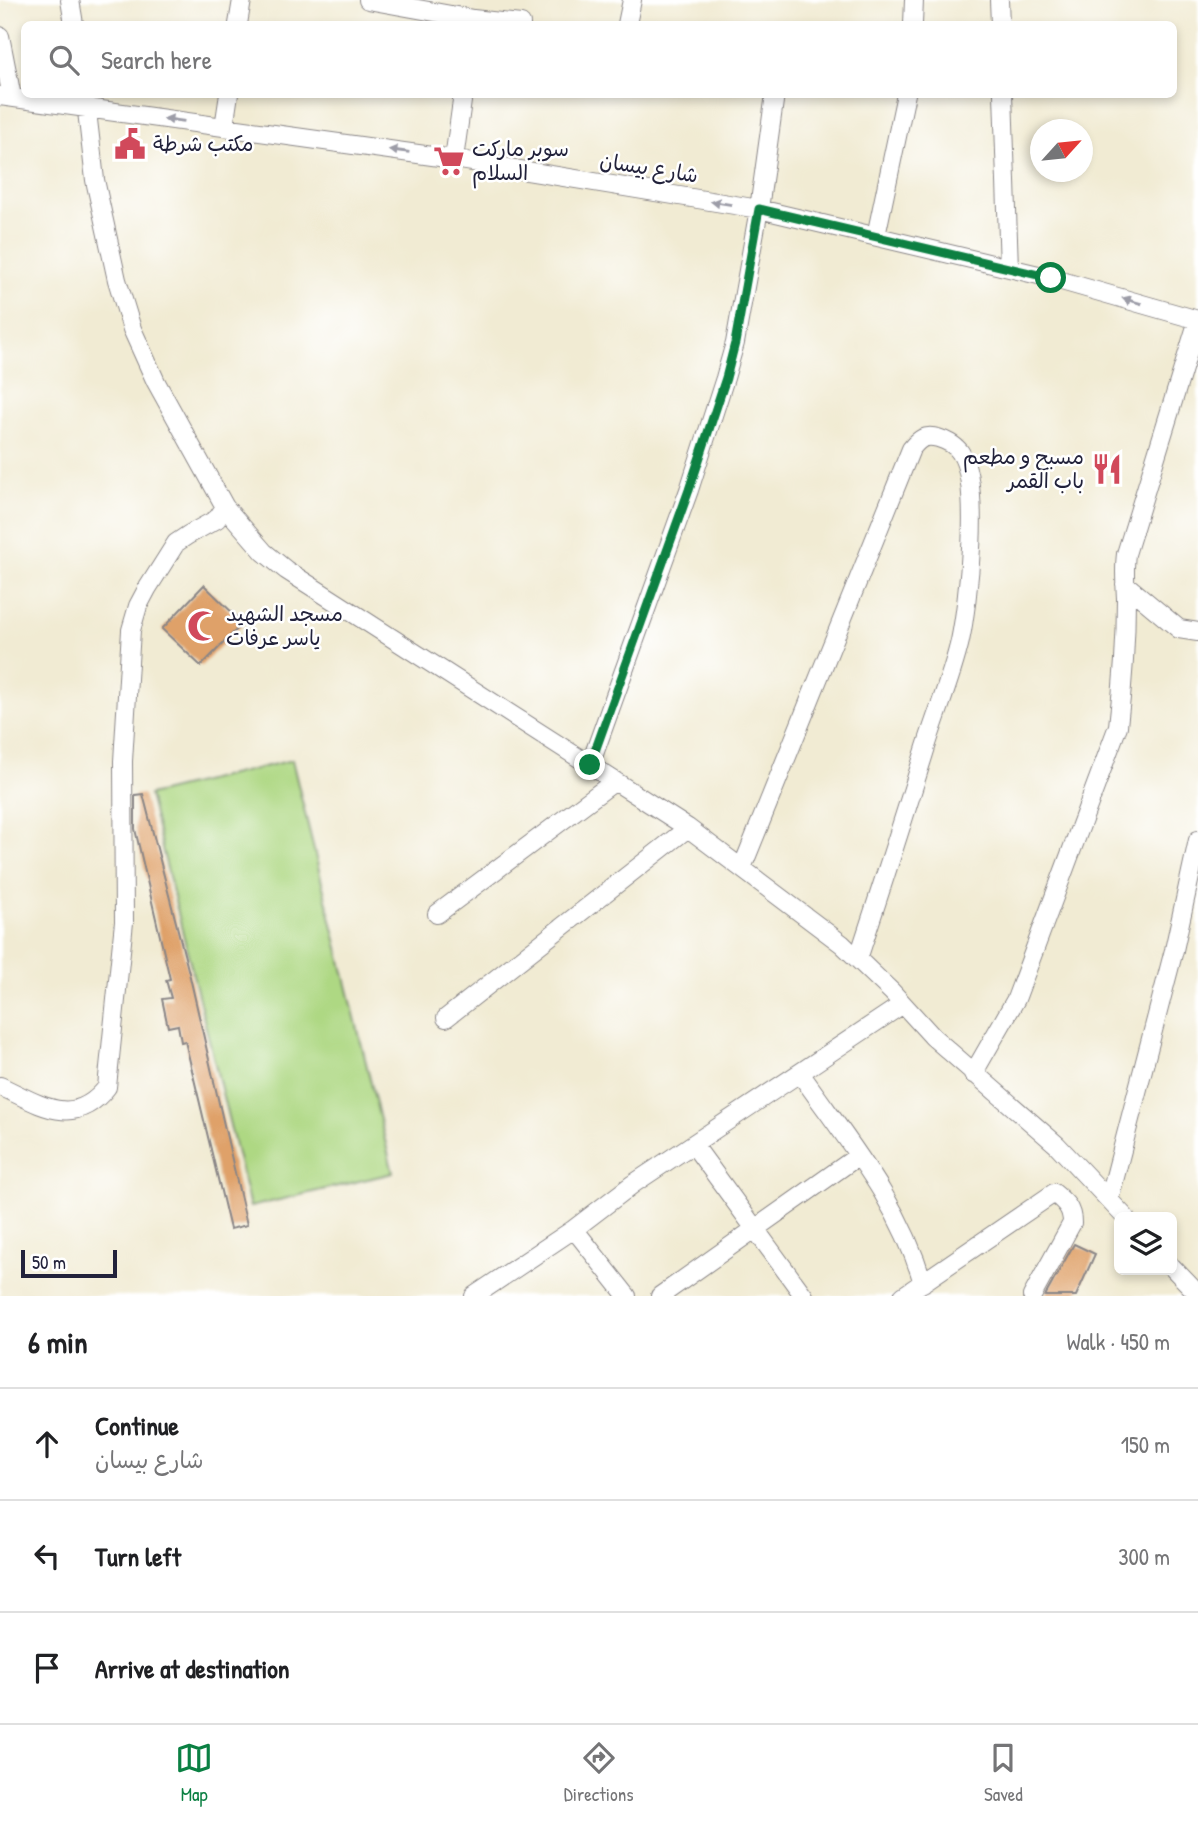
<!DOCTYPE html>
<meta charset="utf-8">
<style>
:root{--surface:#fff;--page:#f2f2f2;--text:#202124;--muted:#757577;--line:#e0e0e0;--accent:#0b8043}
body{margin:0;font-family:"Patrick Hand","Playpen Sans Arabic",sans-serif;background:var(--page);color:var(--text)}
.controls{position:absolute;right:21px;bottom:21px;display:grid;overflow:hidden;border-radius:10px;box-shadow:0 4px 10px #0003}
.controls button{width:63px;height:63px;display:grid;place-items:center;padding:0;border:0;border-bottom:2px solid var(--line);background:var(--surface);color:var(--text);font:35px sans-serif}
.compass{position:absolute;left:1030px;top:119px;width:63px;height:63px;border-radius:50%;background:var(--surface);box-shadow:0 4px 10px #0003;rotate:63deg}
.scale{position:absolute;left:21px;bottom:18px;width:96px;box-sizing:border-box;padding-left:7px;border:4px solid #22223b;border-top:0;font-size:19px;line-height:24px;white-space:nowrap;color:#22223b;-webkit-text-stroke:5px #fff;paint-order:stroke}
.stop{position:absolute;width:21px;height:21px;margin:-16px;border:5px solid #0b8043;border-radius:50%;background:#fff}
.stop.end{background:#0b8043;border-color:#fff;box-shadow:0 2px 7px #0008}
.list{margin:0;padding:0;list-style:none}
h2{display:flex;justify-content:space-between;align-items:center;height:91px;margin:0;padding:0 28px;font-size:30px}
h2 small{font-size:23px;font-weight:400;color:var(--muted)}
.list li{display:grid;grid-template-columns:46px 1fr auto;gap:21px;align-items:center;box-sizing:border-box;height:112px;padding:0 28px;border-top:2px solid var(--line)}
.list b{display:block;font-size:26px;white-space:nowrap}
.list p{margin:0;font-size:23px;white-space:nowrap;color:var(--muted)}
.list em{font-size:23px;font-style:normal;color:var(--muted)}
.icon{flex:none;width:38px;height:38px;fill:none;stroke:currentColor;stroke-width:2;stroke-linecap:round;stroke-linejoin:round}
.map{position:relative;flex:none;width:1198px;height:1296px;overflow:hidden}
.search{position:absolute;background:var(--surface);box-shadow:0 4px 10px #0003;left:21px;right:21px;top:21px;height:77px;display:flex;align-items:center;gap:18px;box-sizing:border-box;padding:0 24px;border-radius:10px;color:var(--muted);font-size:26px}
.sheet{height:427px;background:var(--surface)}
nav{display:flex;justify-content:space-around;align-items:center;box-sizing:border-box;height:98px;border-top:2px solid var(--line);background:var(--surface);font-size:19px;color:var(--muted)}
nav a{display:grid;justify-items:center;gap:4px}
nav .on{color:var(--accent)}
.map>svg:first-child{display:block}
.green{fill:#aed883;stroke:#687d5f;stroke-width:2}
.building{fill:#dfa169}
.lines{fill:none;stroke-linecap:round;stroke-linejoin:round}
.minor-casing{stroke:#8a8687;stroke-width:20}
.minor{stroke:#fff;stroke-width:18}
.oneway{fill:#9c9ca7}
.route{stroke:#0b8043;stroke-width:9}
.labels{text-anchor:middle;stroke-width:5;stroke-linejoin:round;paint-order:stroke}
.poi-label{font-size:21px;fill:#22223b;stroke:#fff;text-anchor:start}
.street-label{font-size:21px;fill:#22223b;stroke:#fff}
</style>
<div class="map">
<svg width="1198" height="1296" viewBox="0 0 1198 1296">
<rect width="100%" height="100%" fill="#fff"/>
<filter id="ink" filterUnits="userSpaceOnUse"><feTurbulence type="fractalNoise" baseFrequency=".0143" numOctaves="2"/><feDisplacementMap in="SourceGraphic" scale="14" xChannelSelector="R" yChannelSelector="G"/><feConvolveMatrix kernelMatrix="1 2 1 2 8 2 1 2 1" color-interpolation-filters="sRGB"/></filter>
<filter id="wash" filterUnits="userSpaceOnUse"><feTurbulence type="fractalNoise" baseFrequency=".00686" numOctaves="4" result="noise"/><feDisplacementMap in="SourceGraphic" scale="28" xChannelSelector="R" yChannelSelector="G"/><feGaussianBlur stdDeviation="1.57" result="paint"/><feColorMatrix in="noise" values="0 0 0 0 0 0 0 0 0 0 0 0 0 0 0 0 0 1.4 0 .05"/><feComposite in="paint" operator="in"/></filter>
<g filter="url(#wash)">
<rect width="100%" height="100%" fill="#f1ebd3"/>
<path class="green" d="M 292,760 L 393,1173 L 250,1207 L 149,795 Z"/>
<g id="blocks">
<path class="building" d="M 204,585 L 243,623 L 201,666 L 162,629 Z
M 143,794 L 190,977 L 247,1225 L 230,1229 L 185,1041 L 181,1042 L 178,1025 L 168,1027 L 162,999 L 171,998 L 166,980 L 170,979 L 135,829 L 135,795 Z
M 1074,1244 L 1095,1254 L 1076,1296 L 1045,1296 Z"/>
</g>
</g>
<g filter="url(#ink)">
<use href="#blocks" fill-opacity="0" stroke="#8a8687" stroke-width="2"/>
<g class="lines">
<defs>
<path id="minor" d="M 70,0 L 74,24
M 368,0 L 473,19 L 521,24
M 999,0 L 1000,24
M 238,24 L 242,0
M 627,24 L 632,0
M 913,24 L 914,0
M 0,36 L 12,97
M 85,94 L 95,180 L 117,280 L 132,329 L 156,382 L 225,507
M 1003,94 L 1009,268
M 0,96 L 454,159 L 759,209 L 1051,278 L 1198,320
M 224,127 L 229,94
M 454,159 L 463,94
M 876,236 L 906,94
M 1125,584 L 1179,629 L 1198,632
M 590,765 L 689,490 L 725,378 L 735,343 L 759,209 L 775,94
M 742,868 L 911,449 C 919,439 925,434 938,438 C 945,440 955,445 960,452 C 982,483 968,603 960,641 C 952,676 937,712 926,747 C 904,818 881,889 858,959
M 437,914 L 615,781
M 446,1018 L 688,828
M 800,1073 C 848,1142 899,1201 923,1283
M 973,1074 L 1016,999 L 1118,726 C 1123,684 1126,641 1126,598 C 1125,583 1124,569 1126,554 L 1198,320
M 0,1086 C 39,1104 74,1130 107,1087 L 124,922 L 123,761 L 131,630 L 138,606 L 147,589 L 176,543 L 188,535 L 217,519 L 225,507 L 264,552 L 286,570 L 688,828 L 842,944 L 892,992 L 933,1037 L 1057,1145 L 1125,1217
M 693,1144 L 903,1004
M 1109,1200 L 1174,950 L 1198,840
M 574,1229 L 627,1296
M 1172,1267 L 1198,1294
M 474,1296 L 574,1229 L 633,1184 L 693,1144 L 804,1296
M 660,1296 L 858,1156
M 903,1296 L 1054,1193 C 1065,1202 1072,1208 1072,1223 L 1032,1296"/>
</defs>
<use href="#minor" class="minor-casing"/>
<use href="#minor" class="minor"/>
</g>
<defs><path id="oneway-solid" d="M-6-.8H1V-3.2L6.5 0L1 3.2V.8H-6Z" transform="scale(1.75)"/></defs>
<g class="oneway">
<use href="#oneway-solid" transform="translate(174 120) rotate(-172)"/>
<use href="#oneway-solid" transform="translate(399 151) rotate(-172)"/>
<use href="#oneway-solid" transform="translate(721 203) rotate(-171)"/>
<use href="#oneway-solid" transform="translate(1132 301) rotate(-164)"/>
</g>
</g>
<g class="lines" filter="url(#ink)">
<path class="route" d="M 590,765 L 689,490 L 726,378 L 735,343 L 759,209 L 1051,278"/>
</g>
<defs>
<symbol id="civic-bare" viewBox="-9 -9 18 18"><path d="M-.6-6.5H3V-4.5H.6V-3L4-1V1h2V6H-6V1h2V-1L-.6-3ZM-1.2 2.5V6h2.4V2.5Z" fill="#d1495b" stroke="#fff" stroke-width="2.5" paint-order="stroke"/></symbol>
<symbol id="supermarket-bare" viewBox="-9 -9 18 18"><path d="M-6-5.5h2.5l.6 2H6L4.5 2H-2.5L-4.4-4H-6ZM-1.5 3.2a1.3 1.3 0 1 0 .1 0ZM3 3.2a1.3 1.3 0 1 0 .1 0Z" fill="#d1495b" stroke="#fff" stroke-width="2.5" paint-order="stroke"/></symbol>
<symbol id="restaurant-bare" viewBox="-9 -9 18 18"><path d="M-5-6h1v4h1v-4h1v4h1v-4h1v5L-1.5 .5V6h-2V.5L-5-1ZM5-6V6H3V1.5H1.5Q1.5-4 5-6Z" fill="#d1495b" stroke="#fff" stroke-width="2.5" paint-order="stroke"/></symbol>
<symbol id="mosque-bare" viewBox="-9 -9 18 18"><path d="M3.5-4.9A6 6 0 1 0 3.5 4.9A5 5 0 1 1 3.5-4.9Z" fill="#d1495b" stroke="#fff" stroke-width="2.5" paint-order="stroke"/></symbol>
</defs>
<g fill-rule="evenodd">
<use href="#civic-bare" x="108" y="122" width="44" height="44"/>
<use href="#supermarket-bare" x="427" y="139" width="44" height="44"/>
<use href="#restaurant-bare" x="1085" y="447" width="44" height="44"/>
<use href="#mosque-bare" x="181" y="604" width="44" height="44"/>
</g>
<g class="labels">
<g class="poi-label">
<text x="153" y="151">مكتب شرطة</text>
<text x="472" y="156">سوبر ماركت<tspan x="472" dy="24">السلام</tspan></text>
<text x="1084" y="464" text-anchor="end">مسبح و مطعم<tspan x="1084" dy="24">باب القمر</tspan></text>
<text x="226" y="621">مسجد الشهيد<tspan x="226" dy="24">ياسر عرفات</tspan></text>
</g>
<g class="street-label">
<text transform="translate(649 168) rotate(9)" y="7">شارع بيسان</text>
</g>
</g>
</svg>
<div class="controls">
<button><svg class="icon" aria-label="layers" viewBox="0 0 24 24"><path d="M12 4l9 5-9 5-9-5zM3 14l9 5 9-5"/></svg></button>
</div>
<svg class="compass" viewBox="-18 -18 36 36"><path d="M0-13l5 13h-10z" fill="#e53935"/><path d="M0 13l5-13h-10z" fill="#757577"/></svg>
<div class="scale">50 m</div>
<div class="stop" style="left:1051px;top:278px"></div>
<div class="stop end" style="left:590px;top:765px"></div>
<div class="search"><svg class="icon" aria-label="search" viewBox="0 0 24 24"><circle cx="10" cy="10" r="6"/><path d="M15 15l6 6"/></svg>Search here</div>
</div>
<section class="sheet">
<h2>6 min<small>Walk · 450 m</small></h2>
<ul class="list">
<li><svg class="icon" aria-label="ahead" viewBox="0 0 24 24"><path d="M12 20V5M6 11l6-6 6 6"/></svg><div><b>Continue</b><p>شارع بيسان</p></div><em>150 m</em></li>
<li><svg class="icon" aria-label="left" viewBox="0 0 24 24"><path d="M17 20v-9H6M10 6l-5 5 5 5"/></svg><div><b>Turn left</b></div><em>300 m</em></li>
<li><svg class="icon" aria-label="arrive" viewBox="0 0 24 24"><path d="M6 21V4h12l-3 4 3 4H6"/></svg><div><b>Arrive at destination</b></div></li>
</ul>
</section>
<nav>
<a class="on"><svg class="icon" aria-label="map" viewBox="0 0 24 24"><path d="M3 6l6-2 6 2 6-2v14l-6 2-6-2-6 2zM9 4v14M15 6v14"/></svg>Map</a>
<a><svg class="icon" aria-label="directions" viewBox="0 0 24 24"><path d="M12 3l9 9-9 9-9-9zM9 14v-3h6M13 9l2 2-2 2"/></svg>Directions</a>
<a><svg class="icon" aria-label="saved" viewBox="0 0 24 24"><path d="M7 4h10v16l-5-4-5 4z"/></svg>Saved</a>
</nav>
